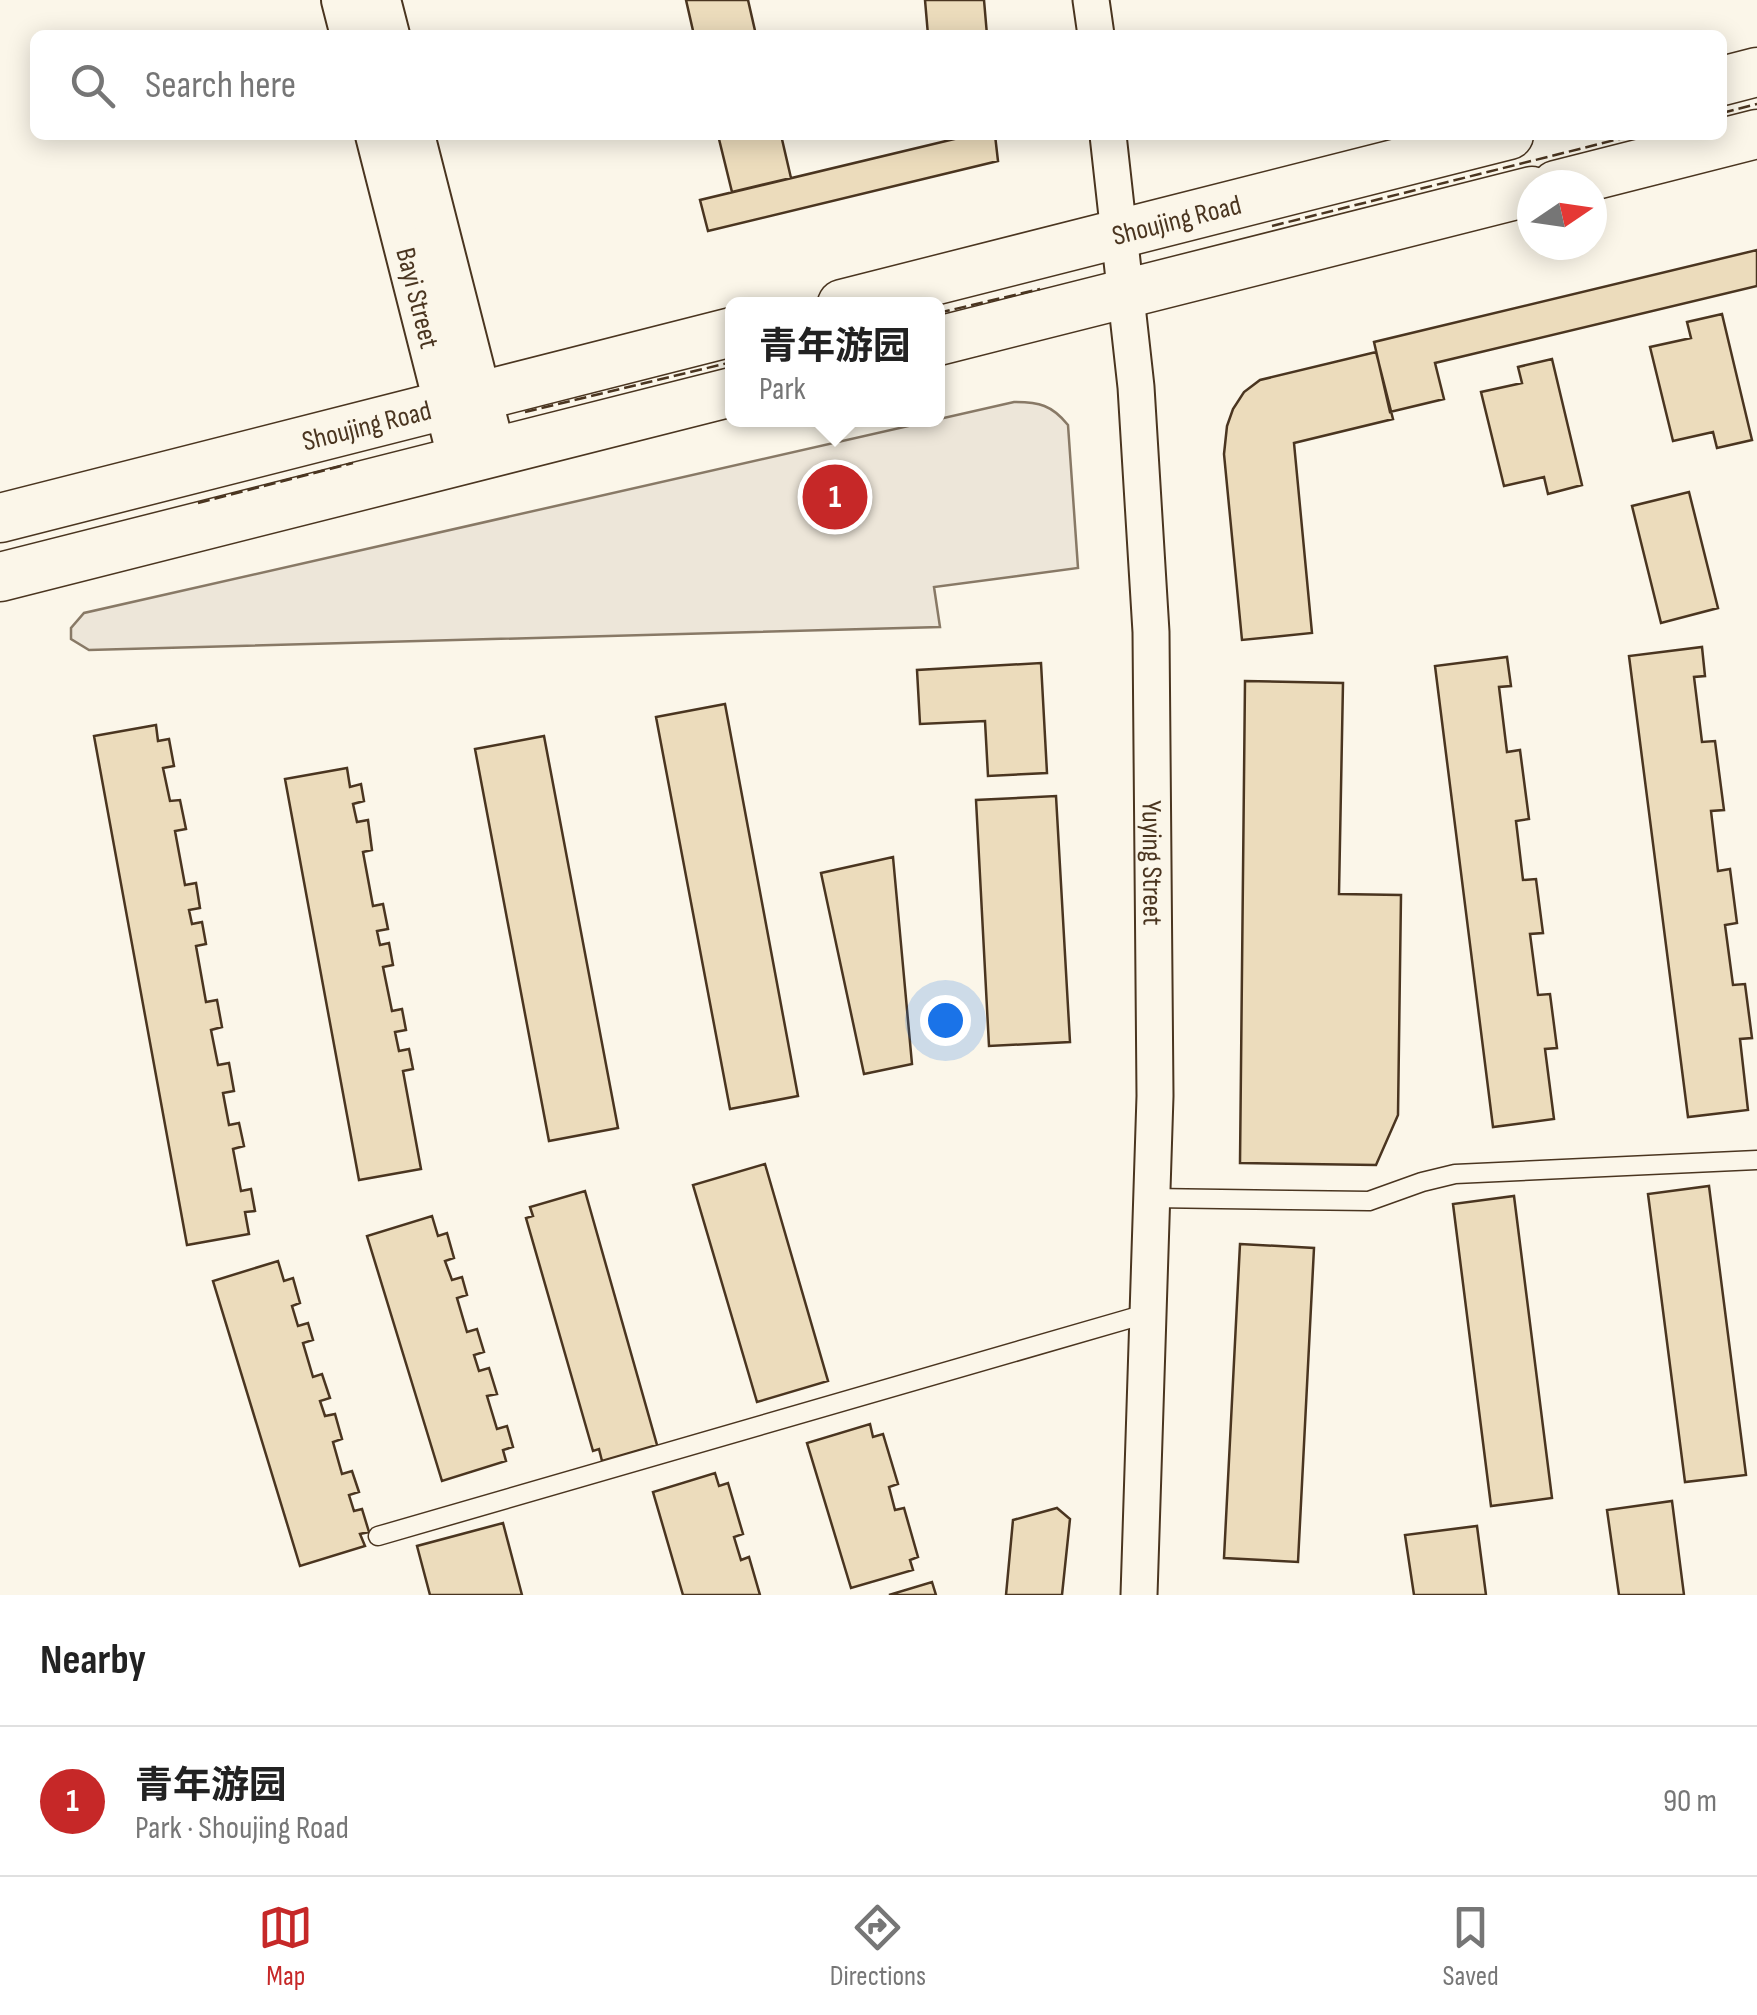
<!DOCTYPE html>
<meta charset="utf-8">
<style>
:root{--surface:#fff;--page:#f6f6f6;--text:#222;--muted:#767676;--line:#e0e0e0;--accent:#c62828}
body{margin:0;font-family:"Sofia Sans Condensed","Noto Sans SC",sans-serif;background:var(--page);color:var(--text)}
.compass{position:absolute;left:1517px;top:170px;width:90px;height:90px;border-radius:50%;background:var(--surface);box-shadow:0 5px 25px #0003;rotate:77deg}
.you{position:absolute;left:945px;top:1020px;width:35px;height:35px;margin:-25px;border:8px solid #fff;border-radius:50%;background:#1a73e8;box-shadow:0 0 0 15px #1a73e833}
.badge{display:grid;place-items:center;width:65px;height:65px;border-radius:50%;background:var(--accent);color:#fff;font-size:32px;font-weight:700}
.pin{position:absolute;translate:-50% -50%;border:5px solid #fff;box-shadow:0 2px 10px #0006}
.popup{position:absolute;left:725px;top:297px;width:220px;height:130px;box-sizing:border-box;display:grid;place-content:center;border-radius:15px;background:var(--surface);filter:drop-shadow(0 2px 8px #0005);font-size:32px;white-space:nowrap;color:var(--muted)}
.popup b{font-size:38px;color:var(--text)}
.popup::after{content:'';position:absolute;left:50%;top:100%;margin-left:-20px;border:20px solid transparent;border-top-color:var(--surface)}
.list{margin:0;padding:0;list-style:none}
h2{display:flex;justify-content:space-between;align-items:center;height:130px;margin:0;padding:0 40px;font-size:42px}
h2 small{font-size:32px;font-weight:400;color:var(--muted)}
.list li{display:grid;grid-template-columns:65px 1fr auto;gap:30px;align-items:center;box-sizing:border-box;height:150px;padding:0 40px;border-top:2px solid var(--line)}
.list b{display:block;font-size:38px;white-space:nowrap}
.list p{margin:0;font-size:32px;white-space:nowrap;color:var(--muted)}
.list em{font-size:32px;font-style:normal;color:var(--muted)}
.icon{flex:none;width:55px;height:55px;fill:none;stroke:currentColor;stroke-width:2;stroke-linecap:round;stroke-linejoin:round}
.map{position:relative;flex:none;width:1757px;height:1595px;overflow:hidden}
.search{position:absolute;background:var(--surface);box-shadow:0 5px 25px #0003;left:30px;right:30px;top:30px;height:110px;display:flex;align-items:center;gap:25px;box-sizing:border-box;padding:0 35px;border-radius:15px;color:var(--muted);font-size:38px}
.sheet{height:280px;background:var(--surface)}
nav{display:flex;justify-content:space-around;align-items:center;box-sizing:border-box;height:140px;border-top:2px solid var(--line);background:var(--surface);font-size:28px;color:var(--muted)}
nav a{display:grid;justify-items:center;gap:5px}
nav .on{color:var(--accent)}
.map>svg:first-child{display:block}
.green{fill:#ede6d9;stroke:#887966;stroke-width:2.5}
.building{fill:#ecdcbc;stroke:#4a3520;stroke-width:2.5}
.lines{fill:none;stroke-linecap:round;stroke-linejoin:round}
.service-casing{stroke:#4a3520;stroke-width:21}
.minor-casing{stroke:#4a3520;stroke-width:39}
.tertiary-casing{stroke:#4a3520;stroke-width:46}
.secondary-casing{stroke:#4a3520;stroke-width:51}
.service{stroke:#fbf6e9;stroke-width:18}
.minor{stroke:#fbf6e9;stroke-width:35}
.tertiary{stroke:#fbf6e9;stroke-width:42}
.secondary{stroke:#fbf6e9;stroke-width:48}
.fence{stroke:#4a3520;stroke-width:2.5;stroke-dasharray:12 5;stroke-linecap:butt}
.labels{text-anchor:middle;stroke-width:8;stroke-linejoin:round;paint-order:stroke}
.street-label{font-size:28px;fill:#4a3520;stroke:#fbf6e9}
</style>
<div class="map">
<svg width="1757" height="1595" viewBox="0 0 1757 1595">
<rect width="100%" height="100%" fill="#fbf6e9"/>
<path class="green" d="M 1014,402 C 1039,402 1052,405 1068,425 L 1078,568 L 934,587 L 940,627 L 89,650 L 71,639 L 71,628 L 84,613 Z"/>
<path class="building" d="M 686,0 L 748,0 L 756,35 L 694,35 Z
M 925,0 L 984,0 L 987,35 L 928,35 Z
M 718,135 L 781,135 L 791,178 L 732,192 Z
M 971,135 L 995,135 L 998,161 L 708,231 L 700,200 Z
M 1757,250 L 1757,286 L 1435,363 L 1444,399 L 1390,412 L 1374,342 Z
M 1722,314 L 1752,440 L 1717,448 L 1713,432 L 1673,441 L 1650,347 L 1691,338 L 1687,322 Z
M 1376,352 L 1393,419 L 1294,443 L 1312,633 L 1242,640 L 1224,454 L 1227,426 L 1233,409 L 1244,392 L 1260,380 Z
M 1552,359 L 1582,485 L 1548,494 L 1544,477 L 1504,486 L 1481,392 L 1522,383 L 1518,367 Z
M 1689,492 L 1718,608 L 1661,623 L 1632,506 Z
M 1702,647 L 1705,676 L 1694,677 L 1702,742 L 1715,741 L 1724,810 L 1711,811 L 1718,871 L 1730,869 L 1737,923 L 1725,925 L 1733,985 L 1745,984 L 1752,1038 L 1740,1039 L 1748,1110 L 1688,1117 L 1629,656 Z
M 1507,657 L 1511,686 L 1499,687 L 1507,752 L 1520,750 L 1529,819 L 1516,821 L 1523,880 L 1536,879 L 1543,933 L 1530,934 L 1538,995 L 1550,994 L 1557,1048 L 1545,1049 L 1554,1119 L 1493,1127 L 1435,666 Z
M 1041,663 L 1047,773 L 988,776 L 985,721 L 920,724 L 917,670 Z
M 1245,681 L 1343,683 L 1339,894 L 1401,895 L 1398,1115 L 1376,1165 L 1240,1163 Z
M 725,704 L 798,1096 L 730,1109 L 656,717 Z
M 156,725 L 158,741 L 169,739 L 174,766 L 163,768 L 170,801 L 180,800 L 186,829 L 175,831 L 185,885 L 196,883 L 200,908 L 189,910 L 192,924 L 202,922 L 206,944 L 196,946 L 206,1002 L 217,1000 L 222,1027 L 211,1030 L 218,1065 L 229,1063 L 234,1091 L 223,1093 L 229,1125 L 239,1123 L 244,1146 L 233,1149 L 241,1191 L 251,1189 L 255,1211 L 245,1212 L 249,1234 L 187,1245 L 94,736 Z
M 544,736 L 618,1128 L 549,1141 L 475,749 Z
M 347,768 L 350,787 L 361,784 L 364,801 L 353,804 L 357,822 L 368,820 L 372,850 L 363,852 L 373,906 L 383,904 L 388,929 L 377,931 L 380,945 L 389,943 L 393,965 L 383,967 L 392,1011 L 402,1009 L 406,1030 L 395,1032 L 399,1051 L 409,1049 L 413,1069 L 403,1071 L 421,1169 L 359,1180 L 285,779 Z
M 1056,796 L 1070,1042 L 989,1046 L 976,800 Z
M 893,857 L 912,1064 L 864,1074 L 821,873 Z
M 765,1164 L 828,1381 L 757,1402 L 693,1185 Z
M 1709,1186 L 1746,1475 L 1685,1482 L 1648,1194 Z
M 585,1191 L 657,1445 L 602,1461 L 599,1449 L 593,1451 L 526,1218 L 533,1216 L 530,1207 Z
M 1514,1196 L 1552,1498 L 1491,1506 L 1453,1204 Z
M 432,1216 L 438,1236 L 447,1233 L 454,1258 L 445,1261 L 452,1280 L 462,1277 L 467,1295 L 457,1298 L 467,1332 L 477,1329 L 484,1352 L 474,1355 L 479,1371 L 489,1368 L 497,1394 L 487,1396 L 497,1429 L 507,1426 L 513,1447 L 503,1450 L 506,1461 L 442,1481 L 367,1236 Z
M 1240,1244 L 1314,1248 L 1298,1562 L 1224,1558 Z
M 278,1261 L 284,1281 L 293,1278 L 300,1303 L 292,1306 L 298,1326 L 308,1323 L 313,1340 L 303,1343 L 313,1377 L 322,1374 L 330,1398 L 320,1401 L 325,1416 L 335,1414 L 342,1439 L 333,1442 L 342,1474 L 352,1471 L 359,1492 L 349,1495 L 354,1511 L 362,1509 L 369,1532 L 360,1534 L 365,1546 L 300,1566 L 213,1281 Z
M 870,1424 L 873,1437 L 883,1434 L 898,1484 L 889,1487 L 895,1510 L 904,1508 L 918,1557 L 910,1560 L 913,1570 L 851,1588 L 807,1443 Z
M 715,1473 L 719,1486 L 728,1483 L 743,1534 L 734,1537 L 741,1560 L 749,1557 L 760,1595 L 683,1595 L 653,1492 Z
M 1672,1501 L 1684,1595 L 1619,1595 L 1607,1510 Z
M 1057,1508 L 1070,1519 L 1062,1595 L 1006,1595 L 1013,1520 Z
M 503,1523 L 522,1595 L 430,1595 L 417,1546 Z
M 1477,1526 L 1486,1595 L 1414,1595 L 1405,1535 Z
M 932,1582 L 936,1595 L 889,1595 Z"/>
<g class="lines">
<defs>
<path id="service" d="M 1152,1198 L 1369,1201 L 1422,1182 L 1455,1174 L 1757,1160
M 378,1536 L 1149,1313"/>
<g id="minor">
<path d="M 1091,0 L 1096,35"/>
<path id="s1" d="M 1108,135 L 1136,387 L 1151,632 L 1155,1096 L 1139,1595"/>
</g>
<g id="tertiary">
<path d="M 343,0 L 352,35"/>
<path d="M 379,0 L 388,35"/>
<path id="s2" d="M 377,135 L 460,461"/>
<path d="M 413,135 L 494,452"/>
</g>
<g id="secondary">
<path d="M 1722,81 L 1757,72"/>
<path d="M 1556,185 L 1757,134"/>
<path id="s3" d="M 842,304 L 1509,135"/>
<path d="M 938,341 L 1532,191"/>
<path id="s4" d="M 0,518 L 732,332"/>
<path d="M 0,577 L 732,392"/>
</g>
</defs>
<use href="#service" class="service-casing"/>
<use href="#minor" class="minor-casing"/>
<use href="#tertiary" class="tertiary-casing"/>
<use href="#secondary" class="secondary-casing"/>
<use href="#service" class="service"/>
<use href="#minor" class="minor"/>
<use href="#tertiary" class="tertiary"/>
<use href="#secondary" class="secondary"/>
<path class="fence" d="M 1722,113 L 1757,104
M 1272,226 L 1635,135
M 938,313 L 1040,289
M 525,412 L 732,362
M 198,503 L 353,463"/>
</g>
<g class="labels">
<g class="street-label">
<text dy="10" stroke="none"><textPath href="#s3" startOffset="345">Shoujing Road</textPath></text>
<text dy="10" stroke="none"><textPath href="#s2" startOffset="168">Bayi Street</textPath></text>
<text dy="10" stroke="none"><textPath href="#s4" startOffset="378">Shoujing Road</textPath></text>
<text dy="10" stroke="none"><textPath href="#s1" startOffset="730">Yuying Street</textPath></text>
</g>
</g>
</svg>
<svg class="compass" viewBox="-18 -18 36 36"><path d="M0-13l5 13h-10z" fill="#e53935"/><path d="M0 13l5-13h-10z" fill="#767676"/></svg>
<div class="you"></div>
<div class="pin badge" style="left:835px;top:497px">1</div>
<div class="popup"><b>青年游园</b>Park</div>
<div class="search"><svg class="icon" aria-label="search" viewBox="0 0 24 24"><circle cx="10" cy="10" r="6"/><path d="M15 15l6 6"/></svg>Search here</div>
</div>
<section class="sheet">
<h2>Nearby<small></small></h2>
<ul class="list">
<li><span class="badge">1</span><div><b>青年游园</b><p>Park · Shoujing Road</p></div><em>90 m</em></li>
</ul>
</section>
<nav>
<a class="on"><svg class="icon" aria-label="map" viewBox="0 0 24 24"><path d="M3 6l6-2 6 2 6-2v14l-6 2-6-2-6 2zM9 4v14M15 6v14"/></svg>Map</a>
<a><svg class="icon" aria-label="directions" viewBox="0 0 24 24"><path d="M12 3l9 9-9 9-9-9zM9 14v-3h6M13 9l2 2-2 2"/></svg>Directions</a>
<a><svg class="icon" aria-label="saved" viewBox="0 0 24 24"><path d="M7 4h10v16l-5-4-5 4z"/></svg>Saved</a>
</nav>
